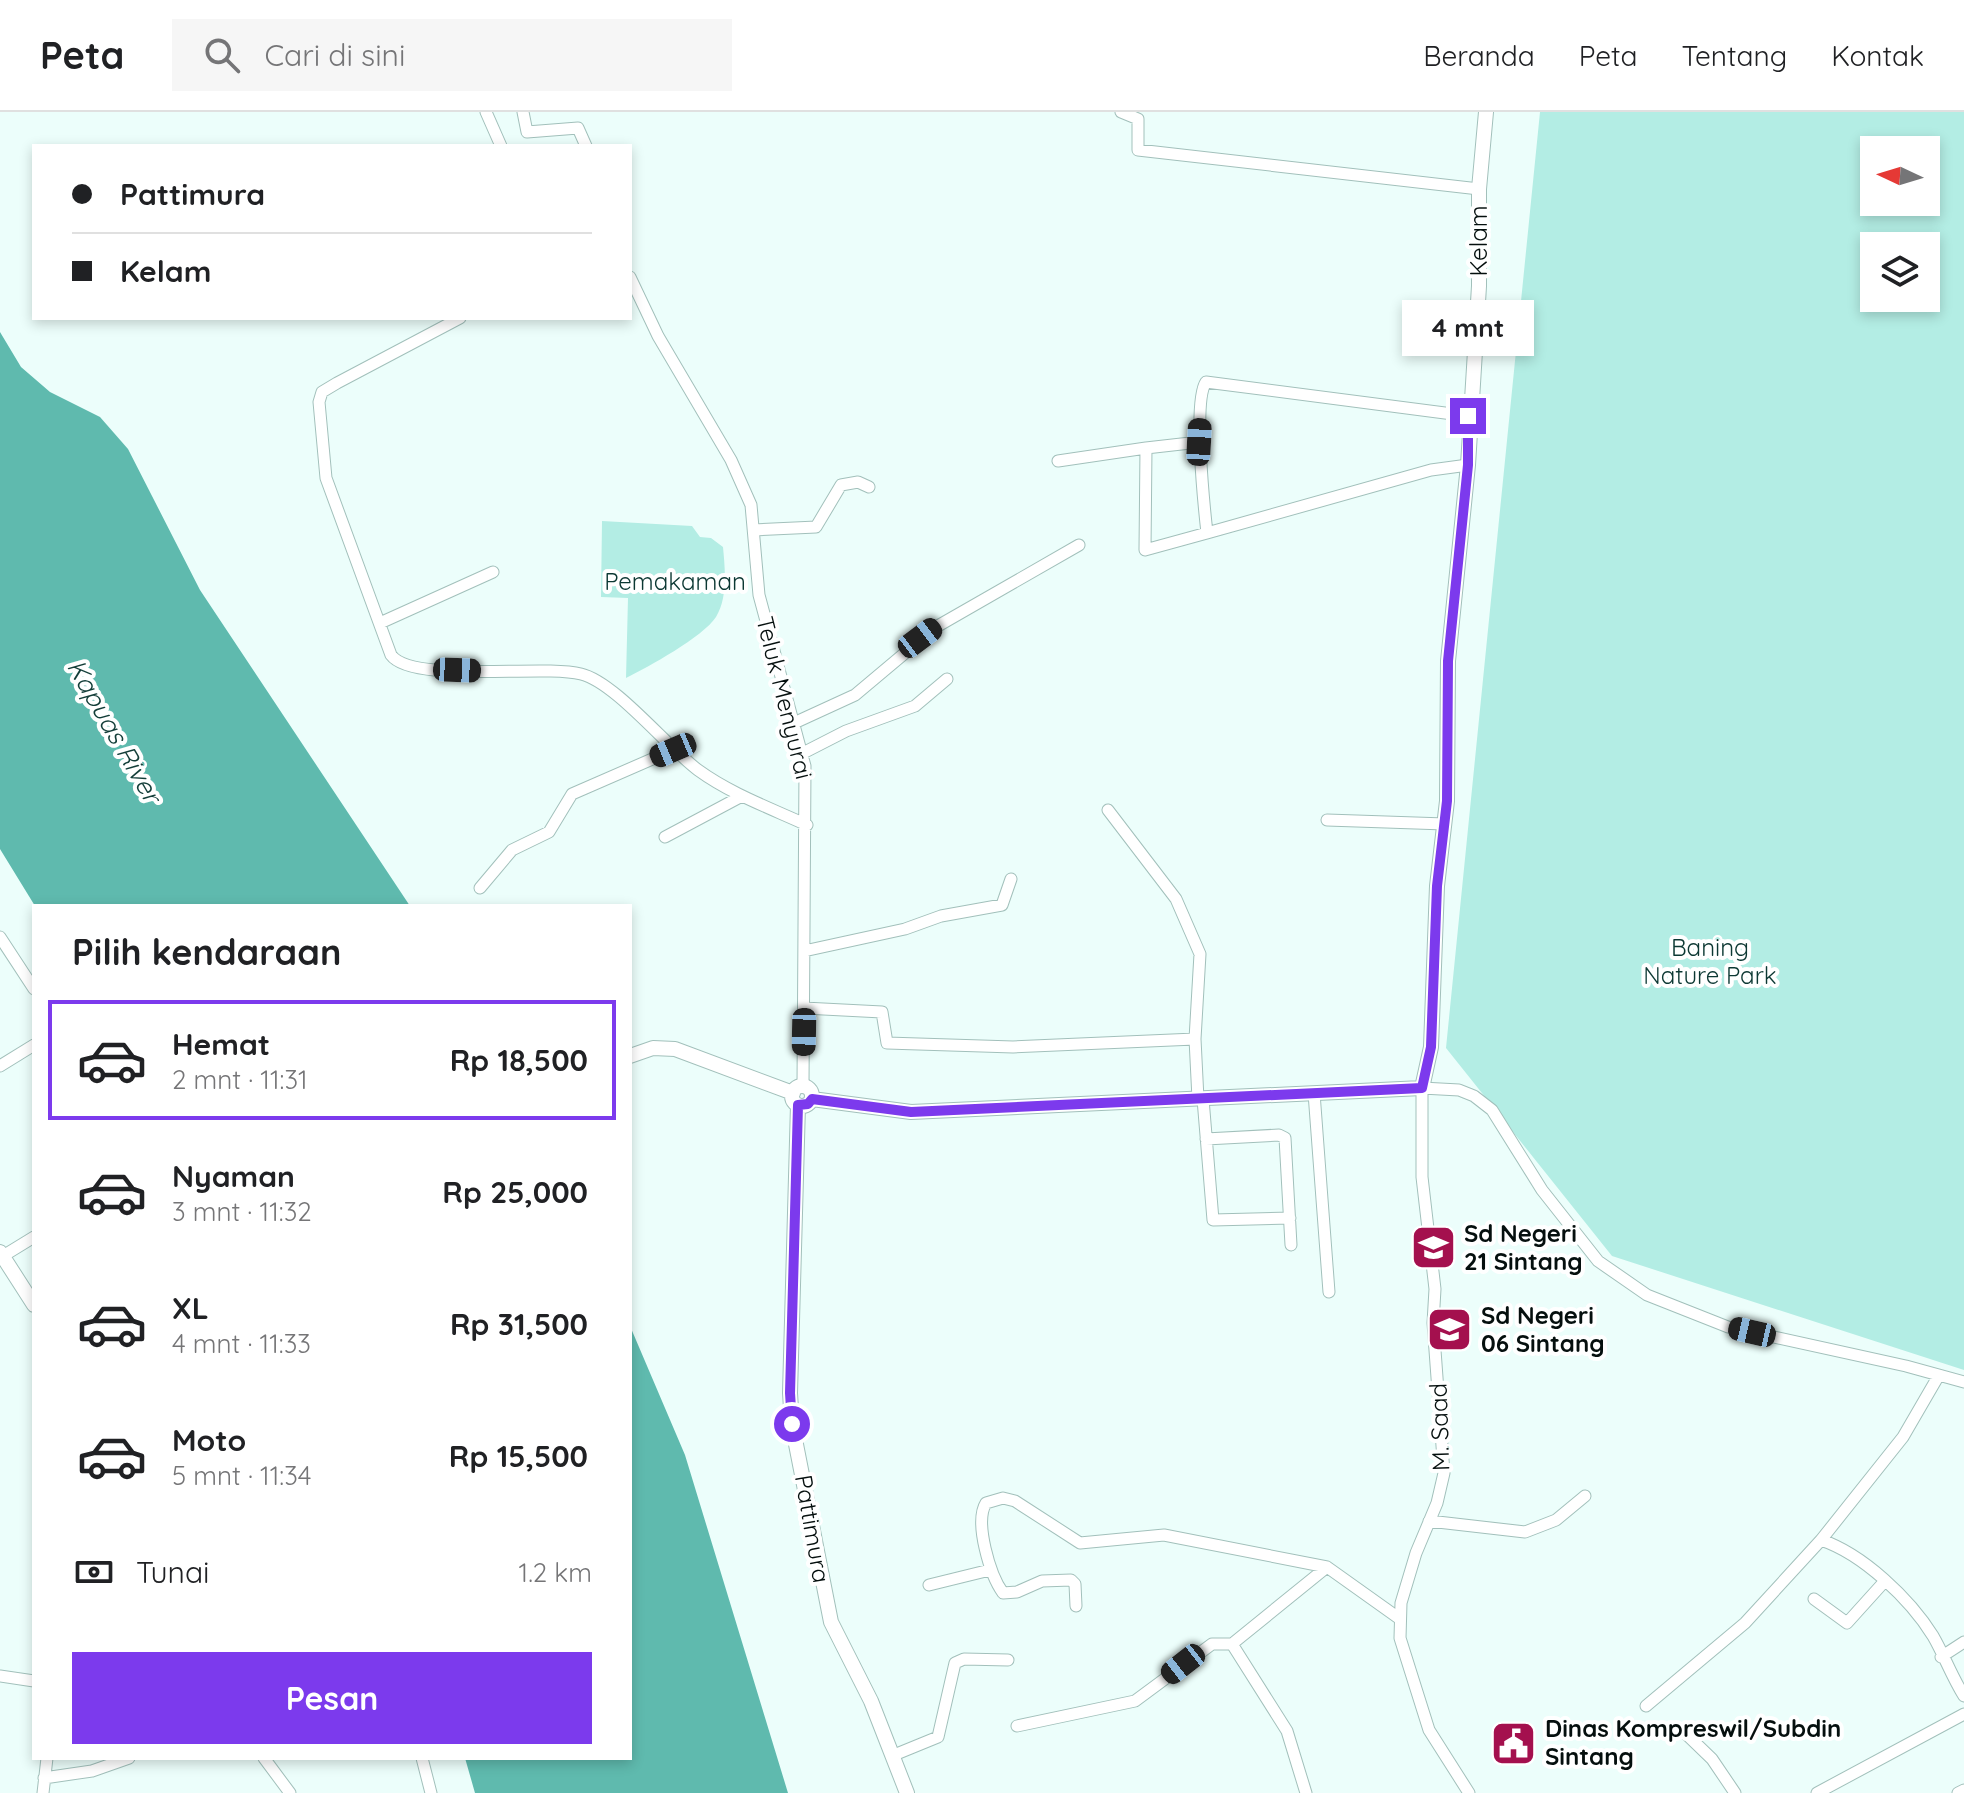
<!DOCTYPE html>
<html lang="id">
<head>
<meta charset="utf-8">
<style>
  body { margin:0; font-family:Quicksand,sans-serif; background:#f6f6f6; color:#202124; height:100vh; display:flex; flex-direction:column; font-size:30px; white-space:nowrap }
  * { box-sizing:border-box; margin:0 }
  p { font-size:26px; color:#757577 }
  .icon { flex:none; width:44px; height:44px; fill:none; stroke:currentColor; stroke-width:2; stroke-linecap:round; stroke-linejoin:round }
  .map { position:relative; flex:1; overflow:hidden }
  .sheet { position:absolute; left:32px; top:792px; width:600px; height:856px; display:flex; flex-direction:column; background:#fff; border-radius:0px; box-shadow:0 4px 12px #0003 }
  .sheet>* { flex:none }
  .guide { position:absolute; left:32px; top:32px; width:600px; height:176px; border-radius:0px; box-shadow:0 4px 12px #0003; display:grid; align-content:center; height:176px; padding:0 40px; background:#fff }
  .needle { width:52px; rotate:274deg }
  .controls { position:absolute; left:1860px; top:24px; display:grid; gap:16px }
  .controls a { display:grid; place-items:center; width:80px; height:80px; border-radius:0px; background:#fff; box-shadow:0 4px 12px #0003; font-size:40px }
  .end { position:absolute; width:36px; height:36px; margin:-18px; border:10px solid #7c3aed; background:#fff; box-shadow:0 0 0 4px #fff }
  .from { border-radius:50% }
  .bubble { position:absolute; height:56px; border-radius:0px; background:#fff; box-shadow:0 4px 12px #0003; font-size:26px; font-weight:700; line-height:56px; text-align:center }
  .car { position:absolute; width:24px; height:48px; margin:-24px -12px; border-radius:10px; box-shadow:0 0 6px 2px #0007; background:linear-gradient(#222 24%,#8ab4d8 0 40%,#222 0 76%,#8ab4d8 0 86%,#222 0) }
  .guide b { display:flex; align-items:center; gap:28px; height:76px; font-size:30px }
  .guide b+b { border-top:2px solid #e0e0e0 }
  .guide i { width:20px; height:20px; background:#202124 }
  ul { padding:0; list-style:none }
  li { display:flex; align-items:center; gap:24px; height:120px; margin:0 16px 12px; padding:0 24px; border:4px solid transparent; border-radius:0px }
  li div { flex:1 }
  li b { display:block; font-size:30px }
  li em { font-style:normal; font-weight:700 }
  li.active { border-color:#7c3aed }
  li>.icon { width:72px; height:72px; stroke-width:1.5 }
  h2 { padding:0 40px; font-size:36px; line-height:96px }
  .pay { display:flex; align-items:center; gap:20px; height:88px; padding:0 40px; font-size:30px }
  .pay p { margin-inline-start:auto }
  .button { display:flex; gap:16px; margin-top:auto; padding:16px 40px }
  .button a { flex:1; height:92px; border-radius:0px; background:#7c3aed; color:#fff; font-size:32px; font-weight:700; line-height:92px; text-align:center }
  header { display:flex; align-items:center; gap:48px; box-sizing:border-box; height:112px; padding:0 40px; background:#fff; border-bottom:2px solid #e0e0e0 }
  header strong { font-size:38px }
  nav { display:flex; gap:44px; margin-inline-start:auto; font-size:28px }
  .search { width:560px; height:72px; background:#f6f6f6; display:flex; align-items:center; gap:20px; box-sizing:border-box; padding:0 28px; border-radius:0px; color:#757577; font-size:30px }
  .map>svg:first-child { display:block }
  .green { fill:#b3ede4; fill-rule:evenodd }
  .water { fill:#5fbaae }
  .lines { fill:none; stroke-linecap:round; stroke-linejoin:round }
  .minor-casing { stroke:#a2c0bb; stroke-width:13 }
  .major-casing { stroke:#a2c0bb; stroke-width:16 }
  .minor { stroke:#fff; stroke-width:11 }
  .major { stroke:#fff; stroke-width:14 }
  .route { stroke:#7c3aed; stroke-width:10 }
  .labels { text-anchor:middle; stroke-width:8; stroke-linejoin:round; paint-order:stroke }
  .street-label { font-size:24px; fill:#050f0e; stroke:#fff }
  .park-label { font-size:24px; fill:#0c3833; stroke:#fff }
  .poi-label { font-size:24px; font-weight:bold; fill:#050f0e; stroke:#fff; text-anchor:start }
  .water-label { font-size:26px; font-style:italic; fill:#123d38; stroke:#fff }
</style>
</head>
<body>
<header>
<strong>Peta</strong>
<div class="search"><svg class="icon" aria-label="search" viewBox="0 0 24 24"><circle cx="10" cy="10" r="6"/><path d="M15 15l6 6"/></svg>Cari di sini</div>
<nav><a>Beranda</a><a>Peta</a><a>Tentang</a><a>Kontak</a></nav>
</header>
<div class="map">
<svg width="1964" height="1681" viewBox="0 0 1964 1681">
  <rect width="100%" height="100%" fill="#ecfefb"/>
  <path class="green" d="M1540,0h424v1258l-352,-114 -166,-208zM1874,38h52v52h-52zM1874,134h52v52h-52z
    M602,409l90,5 8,11 11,1 12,9c2,21 5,51 -7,70 -13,20 -68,50 -90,61l2,-80 -27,-1z"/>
  <path class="water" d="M0,220l21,35 29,25 50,25 28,32 72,141 210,316h-375l-35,-57z
    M630,1214l55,129 103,338h-313l-10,-35h165z"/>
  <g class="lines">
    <defs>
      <path id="minor" d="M486,0l15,34
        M523,0l4,20 51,-4 8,18
        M1121,0l17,7v31l341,39
        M630,165l28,59 73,124 20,45 8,90 46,171 -2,320
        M460,206l-123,65 -15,9 -3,10 7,76 65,177c21,29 151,9 190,19 34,8 86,73 117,96 33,24 72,38 109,55
        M1146,336l53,-6
        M1058,349l88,-13 -1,102 62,-17
        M1468,353l-37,5 -224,63c-3,-27 -14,-133 -1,-151l262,34
        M754,418l62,-3 25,-42 17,-3 11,5
        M380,511l113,-51
        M794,611l61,-28 81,-68 143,-82
        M803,641l43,-22 69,-25 32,-27
        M1108,698l68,89 24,55 -5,85 3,60
        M1327,708l118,4
        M665,725l77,-41
        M480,776l32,-38 37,-18 23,-38 101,-44
        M0,825l34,52
        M804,839l101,-22 36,-13 61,-11 9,-26
        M804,896l78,4 5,31 126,4 182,-8
        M0,954l34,-21
        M1314,981l15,199
        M1203,987l10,121 77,-2
        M1206,1027l73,-4 6,3 6,107
        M3,1144l31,-19
        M1429,1409l96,11 31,-12 29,-24
        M1821,1428c42,14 89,59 112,96 11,19 19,41 31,60
        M929,1473l61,-15
        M1814,1487l33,24 37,-41
        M1076,1494l-1,-22 -4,-4 -29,1 -25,11 -14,1c-13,-18 -29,-71 -17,-90l17,-5 12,3 65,42 84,-8 163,32 73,52
        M1232,1532l55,87 19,62
        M1941,1545l23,-15
        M0,1564l34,5
        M1646,1594l99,-83 76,-83 82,-103 36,-62
        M1017,1614l118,-25 77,-57h20l95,-77
        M1682,1618l30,29 23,34
        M894,1643l44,-18 17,-74 9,-4 44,1
        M264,1646l26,35
        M422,1646l9,35
        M44,1666l48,-7 37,-13
        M43,1681l4,-35
        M1469,1681l-40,-63 -29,-92 1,-35 15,-50 21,-50 7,-30 -11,-150 2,-34 -13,-112v-89l37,2 15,6 18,14 50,80 56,71 49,34 81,32 178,39 58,16
        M1817,1681l147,-79
        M1958,1681l6,-3"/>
      <path id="major" d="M630,944l23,-8 22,1 118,44
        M792 984a10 10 0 1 1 20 0a10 10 0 1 1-20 0Z
        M812,987l99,13 511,-24 9,-41 6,-161 10,-85 1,-140 20,-196 11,-179v-97l7,-77
        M798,993l-8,288 2,31 39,198 40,79 36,92
        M0,1140l34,53"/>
    </defs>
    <use href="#minor" class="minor-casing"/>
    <use href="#major" class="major-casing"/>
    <use href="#minor" class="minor"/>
    <use href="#major" class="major"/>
  </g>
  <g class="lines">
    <path class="route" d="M792,1312l-2,-31 8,-288 10,-1 4,-5 99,13 511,-24 9,-41 6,-161 10,-85 1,-140 20,-196v-49"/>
  </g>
  <defs>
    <symbol id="school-square" viewBox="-11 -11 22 22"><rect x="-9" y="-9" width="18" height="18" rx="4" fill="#a4104e" stroke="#fff"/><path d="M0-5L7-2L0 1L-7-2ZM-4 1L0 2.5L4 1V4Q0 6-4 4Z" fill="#fff"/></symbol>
    <symbol id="civic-square" viewBox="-11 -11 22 22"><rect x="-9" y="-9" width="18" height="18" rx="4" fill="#a4104e" stroke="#fff"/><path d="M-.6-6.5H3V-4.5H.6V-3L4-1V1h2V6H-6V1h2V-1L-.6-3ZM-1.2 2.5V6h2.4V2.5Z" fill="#fff"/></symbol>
  </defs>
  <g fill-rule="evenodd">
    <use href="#school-square" x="1408" y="1110" width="51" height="51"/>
    <use href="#school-square" x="1424" y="1192" width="51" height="51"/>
    <use href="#civic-square" x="1488" y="1606" width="51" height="51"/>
  </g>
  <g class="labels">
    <g class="street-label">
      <text transform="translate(1479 129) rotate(-90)" y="8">Kelam</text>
      <text transform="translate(784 586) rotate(76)" y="8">Teluk Menyurai</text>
      <text transform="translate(1440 1315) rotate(-92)" y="8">M. Saad</text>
      <text transform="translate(812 1417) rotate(80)" y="8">Pattimura</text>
    </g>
    <g class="park-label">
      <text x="675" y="478">Pemakaman</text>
      <text x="1710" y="844">Baning<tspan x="1710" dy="28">Nature Park</tspan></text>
    </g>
    <g class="poi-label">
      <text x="1464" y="1130">Sd Negeri<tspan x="1464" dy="28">21 Sintang</tspan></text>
      <text x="1481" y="1212">Sd Negeri<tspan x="1481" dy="28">06 Sintang</tspan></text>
      <text x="1545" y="1625">Dinas Kompreswil/Subdin<tspan x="1545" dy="28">Sintang</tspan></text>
    </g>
    <g class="water-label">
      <text transform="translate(114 619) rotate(60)" y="9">Kapuas River</text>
    </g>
  </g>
</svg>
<div class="controls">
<a><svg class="needle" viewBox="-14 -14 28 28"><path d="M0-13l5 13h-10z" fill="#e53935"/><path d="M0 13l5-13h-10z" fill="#757577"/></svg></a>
<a><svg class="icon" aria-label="layers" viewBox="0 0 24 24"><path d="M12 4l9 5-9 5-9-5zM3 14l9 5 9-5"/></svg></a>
</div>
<i class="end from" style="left:792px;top:1312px"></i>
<i class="end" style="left:1468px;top:304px"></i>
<div class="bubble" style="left:1402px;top:188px;width:132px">4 mnt</div>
<i class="car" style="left:1199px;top:330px;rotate:3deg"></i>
<i class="car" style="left:920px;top:526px;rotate:53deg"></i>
<i class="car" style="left:457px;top:558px;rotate:92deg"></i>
<i class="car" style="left:673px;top:638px;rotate:247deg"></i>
<i class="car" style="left:804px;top:920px;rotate:181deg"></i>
<i class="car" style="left:1752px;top:1220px;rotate:283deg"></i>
<i class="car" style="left:1183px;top:1552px;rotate:232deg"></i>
<div class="guide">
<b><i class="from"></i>Pattimura</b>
<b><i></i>Kelam</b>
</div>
<section class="sheet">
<h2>Pilih kendaraan</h2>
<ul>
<li class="active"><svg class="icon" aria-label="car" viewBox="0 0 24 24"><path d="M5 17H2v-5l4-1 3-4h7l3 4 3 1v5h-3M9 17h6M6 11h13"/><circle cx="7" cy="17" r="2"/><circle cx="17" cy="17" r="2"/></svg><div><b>Hemat</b><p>2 mnt · 11:31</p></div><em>Rp 18,500</em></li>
<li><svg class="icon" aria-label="car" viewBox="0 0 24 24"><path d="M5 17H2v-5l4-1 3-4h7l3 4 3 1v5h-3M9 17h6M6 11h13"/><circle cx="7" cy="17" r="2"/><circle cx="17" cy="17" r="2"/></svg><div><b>Nyaman</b><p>3 mnt · 11:32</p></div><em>Rp 25,000</em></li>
<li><svg class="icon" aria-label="car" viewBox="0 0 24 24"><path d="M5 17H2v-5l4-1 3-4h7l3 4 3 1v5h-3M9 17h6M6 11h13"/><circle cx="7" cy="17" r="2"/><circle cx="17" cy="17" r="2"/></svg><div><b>XL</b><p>4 mnt · 11:33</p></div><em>Rp 31,500</em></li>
<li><svg class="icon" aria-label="car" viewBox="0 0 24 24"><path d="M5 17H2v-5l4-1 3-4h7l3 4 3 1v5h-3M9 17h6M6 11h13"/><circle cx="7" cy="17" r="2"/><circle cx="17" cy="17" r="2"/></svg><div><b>Moto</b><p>5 mnt · 11:34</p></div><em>Rp 15,500</em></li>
</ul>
<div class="pay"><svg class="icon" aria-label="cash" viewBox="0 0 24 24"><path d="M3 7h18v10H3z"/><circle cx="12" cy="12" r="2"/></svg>Tunai<p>1.2 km</p></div>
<div class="button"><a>Pesan</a></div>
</section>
</div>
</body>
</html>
